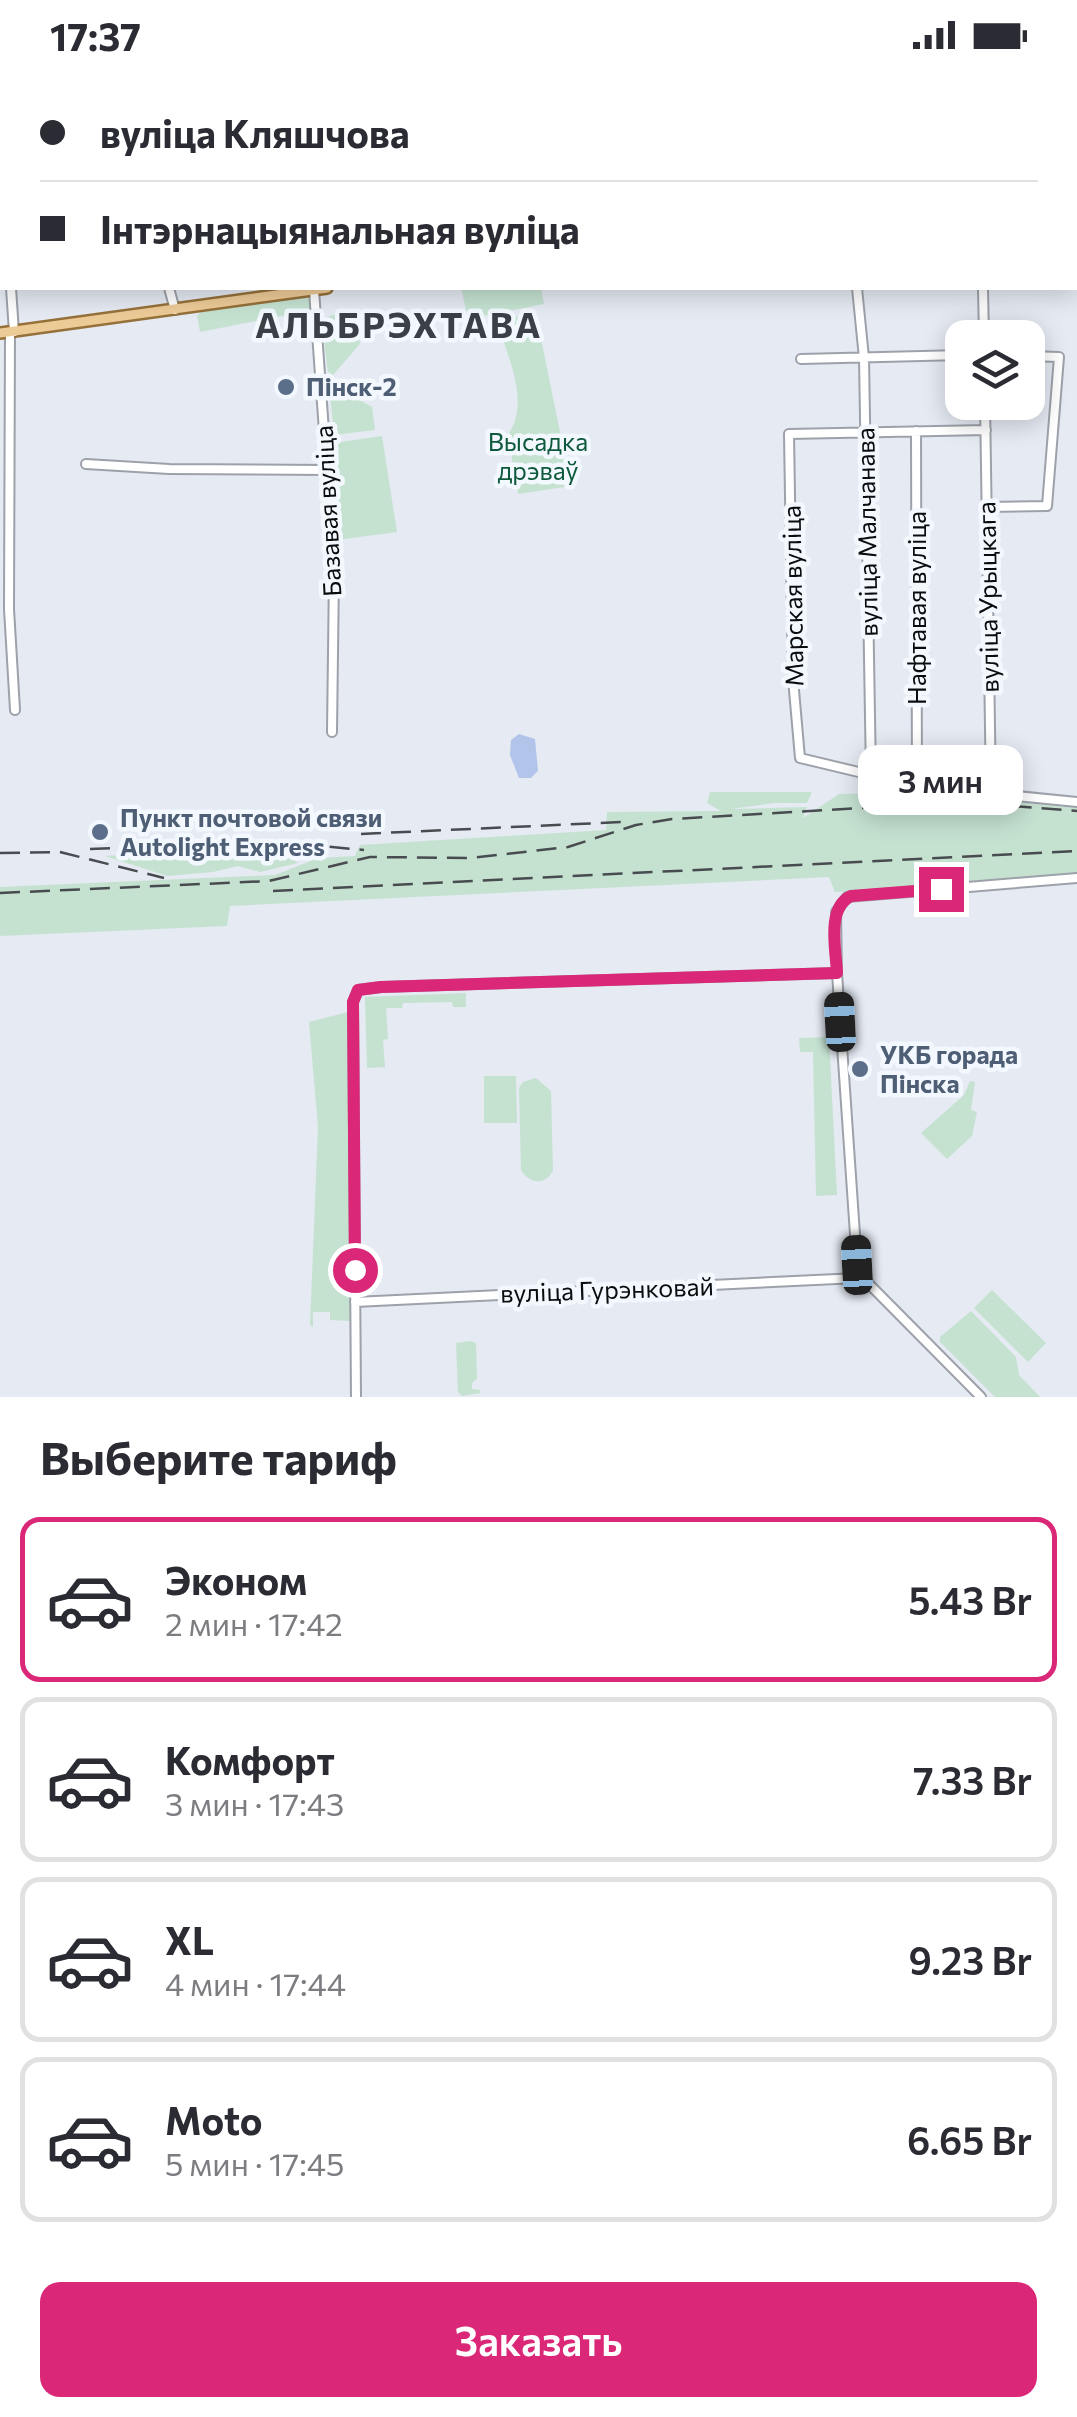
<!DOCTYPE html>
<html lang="ru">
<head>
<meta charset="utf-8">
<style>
  body { margin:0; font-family:Commissioner,sans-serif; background:#f2f2f3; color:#2b2b33; height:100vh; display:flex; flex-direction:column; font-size:38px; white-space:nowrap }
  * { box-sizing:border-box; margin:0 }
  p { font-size:32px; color:#7c7c81 }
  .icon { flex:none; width:55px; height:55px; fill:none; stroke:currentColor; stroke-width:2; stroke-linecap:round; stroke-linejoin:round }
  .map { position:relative; height:1327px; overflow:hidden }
  .details { display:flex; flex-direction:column; background:#fff; flex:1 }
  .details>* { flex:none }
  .top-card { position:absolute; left:0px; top:0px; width:1078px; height:220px; box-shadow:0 5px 25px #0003; display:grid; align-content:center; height:220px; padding:0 40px; background:#fff }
  .fabs { position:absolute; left:945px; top:250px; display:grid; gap:20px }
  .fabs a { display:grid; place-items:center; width:100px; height:100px; border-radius:20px; background:#fff; box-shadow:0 5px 25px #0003; font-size:50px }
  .end { position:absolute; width:45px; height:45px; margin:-22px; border:12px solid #db2777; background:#fff; box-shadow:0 0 0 5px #fff }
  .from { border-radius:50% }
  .bubble { position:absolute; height:70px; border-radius:20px; background:#fff; box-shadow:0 5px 25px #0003; font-size:32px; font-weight:600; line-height:70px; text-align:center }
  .car { position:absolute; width:30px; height:60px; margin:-30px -15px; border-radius:12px; box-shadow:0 0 8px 2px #0007; background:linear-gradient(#222 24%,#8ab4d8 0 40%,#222 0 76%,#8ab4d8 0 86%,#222 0) }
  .top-card b { display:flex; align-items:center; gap:35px; height:95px; font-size:38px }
  .top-card b+b { border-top:2px solid #e1e1e2 }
  .top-card i { width:25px; height:25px; background:#2b2b33 }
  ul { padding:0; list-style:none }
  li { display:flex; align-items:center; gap:30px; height:165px; margin:0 20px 15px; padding:0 20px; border:5px solid #e1e1e2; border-radius:20px }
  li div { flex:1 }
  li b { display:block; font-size:38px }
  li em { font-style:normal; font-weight:600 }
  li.selected { border-color:#db2777 }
  li>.icon { width:90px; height:90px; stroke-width:1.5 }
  h2 { padding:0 40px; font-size:45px; line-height:120px }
  .cta { display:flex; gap:20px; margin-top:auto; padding:20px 40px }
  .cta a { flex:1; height:115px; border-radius:20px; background:#db2777; color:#fff; font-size:40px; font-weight:600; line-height:115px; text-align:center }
  .status { display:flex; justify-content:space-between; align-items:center; height:70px; padding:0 50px; background:#fff; direction:ltr }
  .status svg { height:28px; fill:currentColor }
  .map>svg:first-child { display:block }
  .green { fill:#c5e2d1 }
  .water { fill:#b2c4ea }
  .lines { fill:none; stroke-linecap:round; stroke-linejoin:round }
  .minor-casing { stroke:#9da1a9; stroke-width:12 }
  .major-casing { stroke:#96713a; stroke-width:14 }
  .minor { stroke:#fff; stroke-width:8 }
  .major { stroke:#edcb97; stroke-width:9 }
  .rail { stroke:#484b4f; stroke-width:2.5; stroke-dasharray:20 10; stroke-linecap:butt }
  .route { stroke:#db2777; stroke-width:12 }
  .service-dot { fill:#5c6f8a; stroke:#f3f8fe; stroke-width:4 }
  .labels { text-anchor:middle; stroke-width:9; stroke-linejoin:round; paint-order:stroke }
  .service-label { font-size:25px; font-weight:bold; fill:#4e5e75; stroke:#f3f8fe; text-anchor:start }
  .park-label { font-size:25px; fill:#0f5a3c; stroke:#f3f8fe }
  .street-label { font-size:25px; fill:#0a0c0e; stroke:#f3f8fe }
  .district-label { font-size:35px; font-weight:bold; letter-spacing:2.5px; fill:#3b3f46; stroke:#f3f8fe }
</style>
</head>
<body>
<div class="status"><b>17:37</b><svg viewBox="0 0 49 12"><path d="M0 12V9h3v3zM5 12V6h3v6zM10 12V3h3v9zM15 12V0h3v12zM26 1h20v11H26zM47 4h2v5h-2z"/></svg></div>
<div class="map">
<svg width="1077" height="1327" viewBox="0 0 1077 1327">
  <rect width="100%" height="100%" fill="#e5eaf3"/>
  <path class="green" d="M461,218h80l3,16 -76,15z
    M303,227l8,2 1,11 -112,22 -3,-16 4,-4z
    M355,240l5,34 -27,31 -5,-3 -7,-54z
    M536,244l35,172 -53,8 -10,-59c23,-34 -1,-78 -11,-115z
    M329,313l43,24 3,23 -41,5z
    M382,366l15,96 -60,8 -3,-97z
    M710,722h102l-5,11h-33l-43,6 76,-2 -4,11 36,-24 82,-2 156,16v67l-242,17 -6,-15 -599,29 -3,20 -227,10v-49l275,-12 43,-17 37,-2 5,-11 246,-15 1,-18 114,-1 -14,-8z
    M281,777l17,16 -38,9 -22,-6 -25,6 -46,4 -62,-20z
    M466,923v14h-13l-1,-5 -49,1 -1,5h-16l2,31 -5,1 2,27 -18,1 -2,-71z
    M348,942l3,309 -21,-1v-8h-17v15l-3,-2 8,-198 -9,-105z
    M829,967l8,158 -21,1 -3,-144h-13l-1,-14z
    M484,1006h32l1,47h-33z
    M536,1008l15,13 2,79c-7,16 -24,14 -32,0l-2,-82 4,-6z
    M970,1011l5,1 -4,28 6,2 -5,24 -25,23 -26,-26 43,-38z
    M992,1220l54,53 -18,19 -54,-54z
    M971,1241l45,46 3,18 21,22h-45l-55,-55v-5z
    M470,1271l6,2 1,36 -5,4v6l8,1v3l-18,3 -4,-4 -2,-49z"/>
  <path class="water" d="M519,664l16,5 3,32 -7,7h-12l-9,-23 1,-15z"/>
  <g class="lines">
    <defs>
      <path id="minor" d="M297,0l1,2
        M940,0l1,2
        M11,218l3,44
        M169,218l6,22
        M857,218l7,70 7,418
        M983,218l1,50
        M314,220l20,283 -2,159
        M10,263l-1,276 6,101
        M801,289l161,-4
        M985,332l6,390
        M986,360l-197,4 4,245 7,79 117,28 160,16
        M916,361l1,355
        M86,394l83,5 158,1
        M986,437l61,-1 12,-149 -31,-1
        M837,903l21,305
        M858,1208l8,3 115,116
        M355,1232l503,-24
        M356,1327l-3,-395 5,-12 23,-3 456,-14 -1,-61 11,-15 230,-19"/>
      <path id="major" d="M1075,59l2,-1
        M0,263l327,-45"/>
    </defs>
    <use href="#minor" class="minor-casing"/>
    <use href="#major" class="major-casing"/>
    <use href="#minor" class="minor"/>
    <use href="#major" class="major"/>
    <path class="rail" d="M361,764l261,-12
      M90,779l188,-7 86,8
      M0,783l60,-1 104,26
      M273,821l804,-40
      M0,823l269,-12 101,-24 101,1 97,-11 68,-22 36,-6 292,-17 113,9"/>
  </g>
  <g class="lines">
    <path class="route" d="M355,1200l-2,-268 5,-12 23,-3 456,-14c-1,-23 -11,-65 14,-77l90,-7"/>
  </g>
  <g class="service-dot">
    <circle cx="286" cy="317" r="10"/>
    <circle cx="100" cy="762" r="10"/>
    <circle cx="860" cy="999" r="10"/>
  </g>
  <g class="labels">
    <g class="service-label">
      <text x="306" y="326">Пінск-2</text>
      <text x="120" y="757">Пункт почтовой связи<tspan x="120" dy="29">Autolight Express</tspan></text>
      <text x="880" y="994">УКБ горада<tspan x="880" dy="29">Пінска</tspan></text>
    </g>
    <g class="park-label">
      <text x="538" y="381">Высадка<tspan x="538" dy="29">дрэваў</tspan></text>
    </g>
    <g class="street-label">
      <text transform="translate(328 441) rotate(-93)" y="9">Базавая вуліца</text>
      <text transform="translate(867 462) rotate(-91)" y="9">вуліца Малчанава</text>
      <text transform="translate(793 526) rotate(-91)" y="9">Марская вуліца</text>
      <text transform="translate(988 527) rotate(-91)" y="9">вуліца Урыцкага</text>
      <text transform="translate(917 538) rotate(-90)" y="9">Нафтавая вуліца</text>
      <text transform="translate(607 1220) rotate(-2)" y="9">вуліца Гурэнковай</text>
    </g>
    <g class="district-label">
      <text x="399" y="268">АЛЬБРЭХТАВА</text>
    </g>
  </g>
</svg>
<div class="fabs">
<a><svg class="icon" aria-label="layers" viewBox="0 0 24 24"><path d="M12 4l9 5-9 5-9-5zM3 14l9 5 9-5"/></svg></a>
</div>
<i class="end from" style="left:355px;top:1200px"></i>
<i class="end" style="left:941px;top:819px"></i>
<div class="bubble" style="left:858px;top:675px;width:165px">3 мин</div>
<i class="car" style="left:840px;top:952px;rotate:357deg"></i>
<i class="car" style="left:857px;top:1195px;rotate:357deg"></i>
<div class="top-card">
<b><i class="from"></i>вуліца Кляшчова</b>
<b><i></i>Інтэрнацыянальная вуліца</b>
</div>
</div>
<section class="details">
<h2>Выберите тариф</h2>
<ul>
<li class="selected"><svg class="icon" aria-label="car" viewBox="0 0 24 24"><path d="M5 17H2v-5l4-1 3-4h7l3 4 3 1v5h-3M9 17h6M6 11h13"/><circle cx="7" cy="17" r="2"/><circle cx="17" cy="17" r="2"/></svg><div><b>Эконом</b><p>2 мин · 17:42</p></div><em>5.43 Br</em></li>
<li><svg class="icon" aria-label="car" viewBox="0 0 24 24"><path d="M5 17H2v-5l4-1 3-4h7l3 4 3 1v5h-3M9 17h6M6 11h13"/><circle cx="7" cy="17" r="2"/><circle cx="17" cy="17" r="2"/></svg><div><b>Комфорт</b><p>3 мин · 17:43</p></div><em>7.33 Br</em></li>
<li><svg class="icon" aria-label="car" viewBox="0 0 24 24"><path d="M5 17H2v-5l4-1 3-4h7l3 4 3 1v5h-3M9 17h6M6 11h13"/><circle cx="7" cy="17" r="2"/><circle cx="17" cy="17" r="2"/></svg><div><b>XL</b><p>4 мин · 17:44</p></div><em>9.23 Br</em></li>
<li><svg class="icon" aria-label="car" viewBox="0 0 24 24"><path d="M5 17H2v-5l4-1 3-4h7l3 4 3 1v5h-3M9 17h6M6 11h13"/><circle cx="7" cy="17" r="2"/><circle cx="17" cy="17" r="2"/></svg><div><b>Moto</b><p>5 мин · 17:45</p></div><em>6.65 Br</em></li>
</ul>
<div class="cta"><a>Заказать</a></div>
</section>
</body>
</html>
